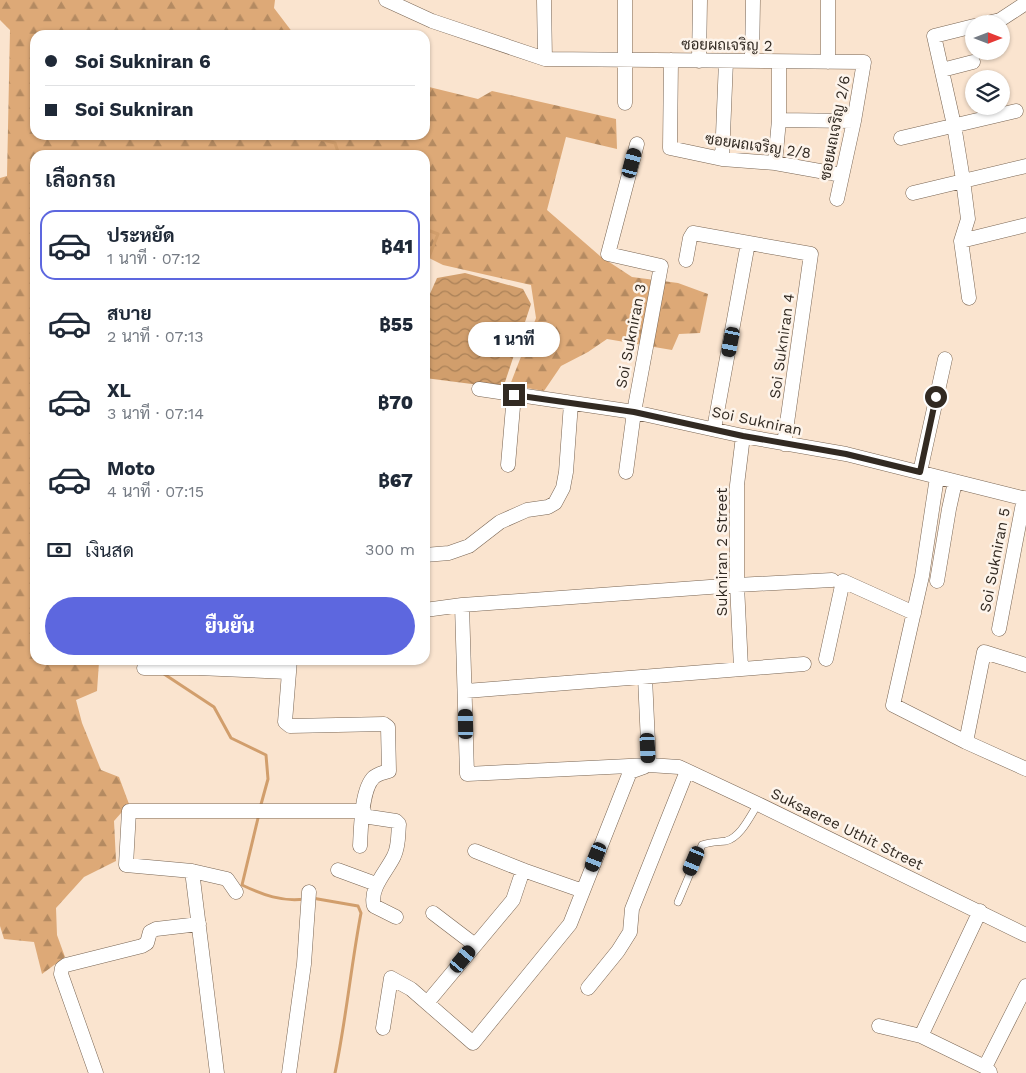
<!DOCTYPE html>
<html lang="th">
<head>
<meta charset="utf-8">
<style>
  body { margin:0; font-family:"Work Sans",Sarabun,sans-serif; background:#f6f6f7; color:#1f2937; height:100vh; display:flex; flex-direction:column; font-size:19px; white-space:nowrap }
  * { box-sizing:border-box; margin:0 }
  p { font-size:16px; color:#747a83 }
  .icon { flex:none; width:28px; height:28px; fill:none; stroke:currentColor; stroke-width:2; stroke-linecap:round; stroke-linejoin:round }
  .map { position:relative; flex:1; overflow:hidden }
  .drawer { position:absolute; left:30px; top:150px; width:400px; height:515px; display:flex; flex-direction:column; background:#fff; border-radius:15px; box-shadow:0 1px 4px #0004 }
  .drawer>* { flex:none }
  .banner { position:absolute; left:30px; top:30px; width:400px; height:110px; border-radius:15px; box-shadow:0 1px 4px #0004; display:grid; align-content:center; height:110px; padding:0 15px; background:#fff }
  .needle { width:32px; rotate:90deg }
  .tools { position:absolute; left:965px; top:15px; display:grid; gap:10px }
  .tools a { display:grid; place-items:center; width:45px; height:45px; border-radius:50%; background:#fff; box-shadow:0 1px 4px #0004; font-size:25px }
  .end { position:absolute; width:22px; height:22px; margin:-11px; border:6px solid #322a22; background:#fff; box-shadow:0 0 0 2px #fff }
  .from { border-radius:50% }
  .bubble { position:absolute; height:35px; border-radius:18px; background:#fff; box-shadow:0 1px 4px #0004; font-size:16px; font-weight:800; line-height:35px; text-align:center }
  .car { position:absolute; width:15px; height:30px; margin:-15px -8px; border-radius:6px; box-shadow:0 0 4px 1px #0007; background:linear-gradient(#222 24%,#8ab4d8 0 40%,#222 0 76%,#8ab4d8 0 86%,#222 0) }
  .banner b { display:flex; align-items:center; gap:18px; height:48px; font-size:19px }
  .banner b+b { border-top:1px solid #e0e1e3 }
  .banner i { width:12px; height:12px; background:#1f2937 }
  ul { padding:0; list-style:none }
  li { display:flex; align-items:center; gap:15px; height:70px; margin:0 10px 8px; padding:0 5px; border:2px solid transparent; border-radius:15px }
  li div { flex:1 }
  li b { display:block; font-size:19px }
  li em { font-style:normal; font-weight:800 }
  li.active { border-color:#5d67df }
  li>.icon { width:45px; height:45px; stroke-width:1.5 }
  h2 { padding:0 15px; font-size:22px; line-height:60px }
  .pay { display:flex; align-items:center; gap:12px; height:55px; padding:0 15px; font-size:19px }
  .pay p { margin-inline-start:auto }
  .action { display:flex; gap:10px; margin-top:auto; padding:10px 15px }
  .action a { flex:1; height:58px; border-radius:30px; background:#5d67df; color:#fff; font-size:20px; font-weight:800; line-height:58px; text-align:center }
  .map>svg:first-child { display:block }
  .forest { fill:url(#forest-firs) }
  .water { fill:url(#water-waves) }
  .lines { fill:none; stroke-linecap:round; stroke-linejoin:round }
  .stream { stroke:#d19e6c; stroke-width:3 }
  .lane-casing { stroke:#796553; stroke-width:8 }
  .street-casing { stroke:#796553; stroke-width:15 }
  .lane { stroke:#fff; stroke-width:7 }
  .street { stroke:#fff; stroke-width:14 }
  .route { stroke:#322a22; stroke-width:6 }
  .labels { text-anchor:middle; stroke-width:5; stroke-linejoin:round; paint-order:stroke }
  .street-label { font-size:15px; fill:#322a22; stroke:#fdf4eb }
</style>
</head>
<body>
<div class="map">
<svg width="1026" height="1073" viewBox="0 0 1026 1073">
  <defs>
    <pattern id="forest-firs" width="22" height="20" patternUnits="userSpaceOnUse" patternTransform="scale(1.25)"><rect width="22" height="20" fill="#dda977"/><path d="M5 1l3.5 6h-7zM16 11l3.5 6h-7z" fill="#b48a61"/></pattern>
    <pattern id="water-waves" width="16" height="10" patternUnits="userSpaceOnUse" patternTransform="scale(1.25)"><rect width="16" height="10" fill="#d19e6c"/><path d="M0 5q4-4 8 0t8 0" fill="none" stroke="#aa8158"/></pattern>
  </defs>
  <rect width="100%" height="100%" fill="#fae4cf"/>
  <path class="forest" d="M0,0h275l-1,8 19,25 4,2h-262v100h390v-49l53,13 14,-8 124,28 1,30 -51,-12 -19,73 53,46 32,21 46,6 30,11 -8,39 -21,1 -7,16 -65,-11 -19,13 -27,14 -17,25 -34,-6 26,-67 -5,-33 -88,-20 -18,-9v-101h-390v505h80l-16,2 -2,29 -21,9 6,23 19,47 18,7 10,27 -15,17 2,40 -32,16 -28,31 1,27 8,22 -23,17 -8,-32 -30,-3 -4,-13v-748l7,-2 3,-146 -10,-10z"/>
  <path class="water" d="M465,273l58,16 8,15 -28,84 -78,-10v-73l12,-27z"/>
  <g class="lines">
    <path class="stream" d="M304,135l31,8 4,12
      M425,229l13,5 -13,33
      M164,674l50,33 17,31 35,17 2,24 -8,29
      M259,814l-17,71c21,10 40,17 63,14
      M312,898l46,8 3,7c-10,53 -15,107 -26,160"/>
    <defs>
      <path id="lane" d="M678,902l24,-57c7,-3 16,-3 24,-4 15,-4 24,-25 32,-37"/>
      <path id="street" d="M386,0l46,21 113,38 319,3 -10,59 -17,78
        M544,0l1,59
        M625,0v103
        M828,0v62
        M983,24l17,-4 26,-17
        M671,60l-1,88 52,11 53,4 67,12
        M699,61l1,-61
        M752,61l1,-61
        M942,70l31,-8
        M779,120l75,1
        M901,138l115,-27
        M722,159l4,-98
        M775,163l4,-43v-58
        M913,193l113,-27
        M961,241l65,-16
        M686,260l4,-22 3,-5 118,21 -27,190
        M969,298l-8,-57 7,-22 -5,-39 -9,-55 -20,-89 40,-10
        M479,389l155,23 109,24 103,18 180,45
        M714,429l34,-186
        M508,465l6,-70
        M626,472l8,-60 27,-146 -53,-12 29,-110
        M920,472l25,-113
        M937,477l-15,99 -29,129 73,37 60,27
        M425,555l24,-2 20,-7 31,-24 27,-12 21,-3 7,-4 8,-15 3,-16 5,-69
        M937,581l12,-72 6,-27
        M462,605l5,169 182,-9 30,2 79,37 268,131
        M425,610l37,-5 275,-20 95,-5
        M999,629l25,-131
        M826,659l17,-78 71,32
        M290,660l-5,62 5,4 94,-2 4,3 1,44c-4,1 -11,3 -15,6 -13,12 -13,52 -14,69
        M144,668h54l90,4
        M741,668l-4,-83v-100l6,-49
        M645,677l4,88
        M466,691l338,-27
        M966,742l18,-90 42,13
        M363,816l33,5 3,3c-1,10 0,22 -5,32 -7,15 -25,32 -20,50l22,11
        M475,851l48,19 60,21
        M338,870l38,14
        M192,871l25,202
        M236,892l-9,-13 -35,-8 -66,-6 3,-54h235
        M980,911l-59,125 64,31
        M433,913l42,32
        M588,988l30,-37 12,-19 2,-23 55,-138
        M427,1003l86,-103 10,-30
        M879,1026l42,10
        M383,1028l8,-50 20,11 62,54 97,-119 60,-152 14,-5
        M990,1072l-5,-5 41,-81
        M96,1073l-35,-99 1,-6 4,-3 76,-19 5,-3 3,-11 6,-3 43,-5
        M289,1073l15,-109 5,-72"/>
    </defs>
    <use href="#lane" class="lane-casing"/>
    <use href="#street" class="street-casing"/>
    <use href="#lane" class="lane"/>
    <use href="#street" class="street"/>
  </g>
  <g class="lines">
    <path class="route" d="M514,395l120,17 109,24 103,18 74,18 16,-75"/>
  </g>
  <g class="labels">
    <g class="street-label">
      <text transform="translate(727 45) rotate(1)" y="5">ซอยผถเจริญ 2</text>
      <text transform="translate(835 128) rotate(-79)" y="5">ซอยผถเจริญ 2/6</text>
      <text transform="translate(758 146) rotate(8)" y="5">ซอยผถเจริญ 2/8</text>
      <text transform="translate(631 336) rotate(-79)" y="5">Soi Sukniran 3</text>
      <text transform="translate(782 346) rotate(-82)" y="5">Soi Sukniran 4</text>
      <text transform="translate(757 421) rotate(12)" y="5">Soi Sukniran</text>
      <text transform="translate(722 552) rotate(-90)" y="5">Sukniran 2 Street</text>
      <text transform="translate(995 560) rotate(-79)" y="5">Soi Sukniran 5</text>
      <text transform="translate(847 829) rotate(26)" y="5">Suksaeree Uthit Street</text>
    </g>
  </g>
</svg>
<div class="tools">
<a><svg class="needle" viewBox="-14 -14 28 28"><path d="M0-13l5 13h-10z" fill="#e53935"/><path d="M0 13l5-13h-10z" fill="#747a83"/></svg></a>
<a><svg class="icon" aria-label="layers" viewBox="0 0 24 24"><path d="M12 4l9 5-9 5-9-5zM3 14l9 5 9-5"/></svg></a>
</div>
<i class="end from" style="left:936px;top:397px"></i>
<i class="end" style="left:514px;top:395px"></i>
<div class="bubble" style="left:468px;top:322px;width:92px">1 นาที</div>
<i class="car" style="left:632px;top:163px;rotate:15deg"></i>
<i class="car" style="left:731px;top:342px;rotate:191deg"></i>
<i class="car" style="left:466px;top:724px;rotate:359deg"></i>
<i class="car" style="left:648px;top:748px;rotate:177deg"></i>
<i class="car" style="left:596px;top:857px;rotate:202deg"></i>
<i class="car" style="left:694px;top:861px;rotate:203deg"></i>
<i class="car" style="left:463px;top:959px;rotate:40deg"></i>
<div class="banner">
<b><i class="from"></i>Soi Sukniran 6</b>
<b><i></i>Soi Sukniran</b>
</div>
<section class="drawer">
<h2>เลือกรถ</h2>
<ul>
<li class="active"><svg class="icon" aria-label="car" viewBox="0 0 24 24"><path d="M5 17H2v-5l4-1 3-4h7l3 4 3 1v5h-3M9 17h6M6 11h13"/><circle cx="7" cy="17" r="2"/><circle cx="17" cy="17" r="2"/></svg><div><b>ประหยัด</b><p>1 นาที · 07:12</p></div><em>฿41</em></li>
<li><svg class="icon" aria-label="car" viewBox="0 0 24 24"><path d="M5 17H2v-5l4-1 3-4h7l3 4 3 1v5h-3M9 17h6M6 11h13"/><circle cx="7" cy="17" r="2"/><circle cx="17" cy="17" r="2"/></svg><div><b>สบาย</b><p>2 นาที · 07:13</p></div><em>฿55</em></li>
<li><svg class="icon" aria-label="car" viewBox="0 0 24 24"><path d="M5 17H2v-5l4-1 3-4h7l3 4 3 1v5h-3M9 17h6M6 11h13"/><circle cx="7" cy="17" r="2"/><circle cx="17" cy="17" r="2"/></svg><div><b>XL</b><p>3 นาที · 07:14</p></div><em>฿70</em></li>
<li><svg class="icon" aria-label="car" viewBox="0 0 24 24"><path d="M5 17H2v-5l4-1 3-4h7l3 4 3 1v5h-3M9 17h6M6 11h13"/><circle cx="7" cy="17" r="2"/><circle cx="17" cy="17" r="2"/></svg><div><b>Moto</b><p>4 นาที · 07:15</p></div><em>฿67</em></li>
</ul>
<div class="pay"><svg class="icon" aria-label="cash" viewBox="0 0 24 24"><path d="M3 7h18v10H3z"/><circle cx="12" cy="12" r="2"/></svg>เงินสด<p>300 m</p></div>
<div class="action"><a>ยืนยัน</a></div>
</section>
</div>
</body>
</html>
